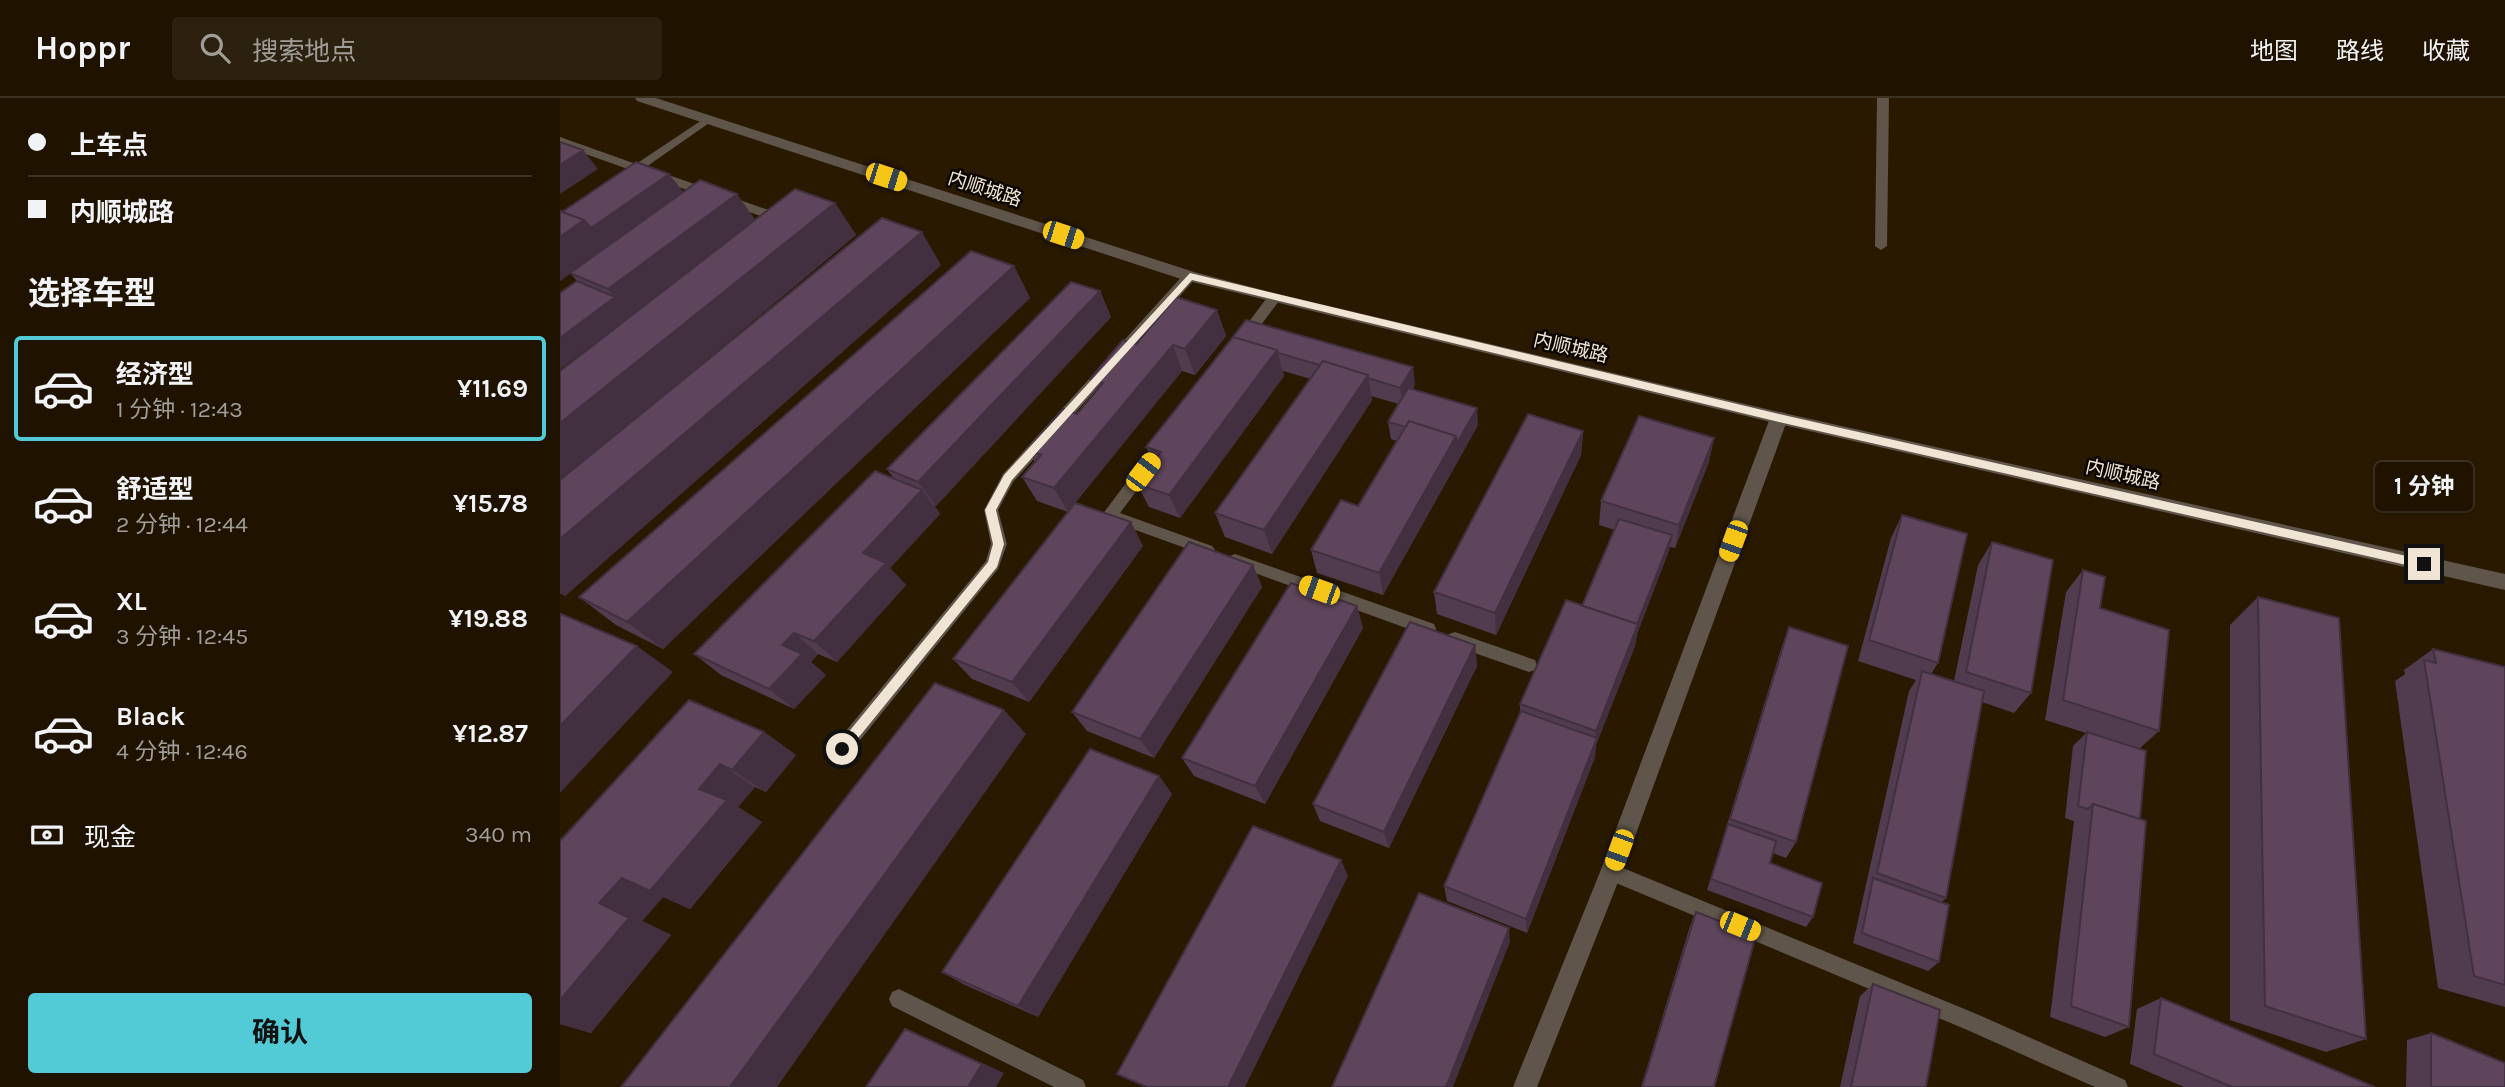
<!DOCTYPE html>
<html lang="zh">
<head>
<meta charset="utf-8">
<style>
  body { margin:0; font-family:Karla,"Noto Sans SC",sans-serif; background:#2c200f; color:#f1f3f6; height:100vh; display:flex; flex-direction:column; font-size:26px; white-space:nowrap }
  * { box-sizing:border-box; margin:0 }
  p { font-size:23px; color:#a19e99 }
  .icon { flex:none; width:38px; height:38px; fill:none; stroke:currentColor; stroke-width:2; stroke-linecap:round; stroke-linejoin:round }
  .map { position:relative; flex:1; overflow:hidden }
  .panel { display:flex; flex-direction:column; background:#1f1300; width:560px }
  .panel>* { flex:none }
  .top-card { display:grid; align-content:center; height:154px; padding:0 28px; background:#1f1300 }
  .end { position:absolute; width:32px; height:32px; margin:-16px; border:9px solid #f0e5d5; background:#111; box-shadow:0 0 0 4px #111 }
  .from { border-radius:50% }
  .bubble { position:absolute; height:49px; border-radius:7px; background:#1f1300; box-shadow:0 2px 5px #0004,0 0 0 2px #3c3222; font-size:23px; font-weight:700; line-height:49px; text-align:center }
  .car { position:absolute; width:21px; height:42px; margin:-21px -10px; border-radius:9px; box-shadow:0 0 5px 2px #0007; background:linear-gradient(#f5c518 24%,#345 0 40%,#f5c518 0 76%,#345 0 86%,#f5c518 0) }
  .top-card b { display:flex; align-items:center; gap:24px; height:66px; font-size:26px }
  .top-card b+b { border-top:2px solid #3c3222 }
  .top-card i { width:18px; height:18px; background:#f1f3f6 }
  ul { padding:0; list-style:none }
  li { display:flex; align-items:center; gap:21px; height:105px; margin:0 14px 10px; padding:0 14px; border:4px solid transparent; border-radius:7px }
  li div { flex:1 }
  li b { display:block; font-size:26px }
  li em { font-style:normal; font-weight:700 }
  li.selected { border-color:#52cbd7 }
  li>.icon { width:63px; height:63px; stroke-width:1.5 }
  h2 { padding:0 28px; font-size:32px; line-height:84px }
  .pay { display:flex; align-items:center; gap:18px; height:77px; padding:0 28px; font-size:26px }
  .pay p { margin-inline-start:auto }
  .cta { display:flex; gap:14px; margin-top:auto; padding:14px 28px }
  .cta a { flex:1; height:80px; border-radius:7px; background:#52cbd7; color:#111; font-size:28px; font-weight:700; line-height:80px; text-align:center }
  header { display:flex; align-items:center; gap:42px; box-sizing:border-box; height:98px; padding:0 35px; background:#1f1300; border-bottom:2px solid #3c3222 }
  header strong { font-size:33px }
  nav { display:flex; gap:38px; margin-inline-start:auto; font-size:24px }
  .search { width:490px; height:63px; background:#2c200f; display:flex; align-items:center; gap:18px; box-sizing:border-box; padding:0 24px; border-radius:7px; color:#a19e99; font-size:26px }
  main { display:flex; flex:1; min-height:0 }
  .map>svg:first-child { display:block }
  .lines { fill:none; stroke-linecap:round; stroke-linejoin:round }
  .service { fill:#5f554a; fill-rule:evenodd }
  .minor { fill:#5f554a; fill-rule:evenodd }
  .tertiary { fill:#5f554a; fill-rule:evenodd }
  .wall { fill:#513b4e }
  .shaded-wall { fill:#423040 }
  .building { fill:#5e455b; stroke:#423040; stroke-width:2 }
  .route { fill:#f0e5d5 }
  .labels { text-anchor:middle; stroke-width:5; stroke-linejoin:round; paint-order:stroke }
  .street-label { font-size:19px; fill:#f0e5d5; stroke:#0c0600 }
</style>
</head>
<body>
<header>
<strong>Hoppr</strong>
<div class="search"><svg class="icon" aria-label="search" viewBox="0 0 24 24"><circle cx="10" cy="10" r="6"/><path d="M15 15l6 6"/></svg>搜索地点</div>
<nav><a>地图</a><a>路线</a><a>收藏</a></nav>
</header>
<main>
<section class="panel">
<div class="top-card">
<b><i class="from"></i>上车点</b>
<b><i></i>内顺城路</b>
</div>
<h2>选择车型</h2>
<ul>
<li class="selected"><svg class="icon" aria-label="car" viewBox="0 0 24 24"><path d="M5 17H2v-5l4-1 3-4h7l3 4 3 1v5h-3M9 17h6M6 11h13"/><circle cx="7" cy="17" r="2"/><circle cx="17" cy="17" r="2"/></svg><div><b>经济型</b><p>1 分钟 · 12:43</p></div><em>¥11.69</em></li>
<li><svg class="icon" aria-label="car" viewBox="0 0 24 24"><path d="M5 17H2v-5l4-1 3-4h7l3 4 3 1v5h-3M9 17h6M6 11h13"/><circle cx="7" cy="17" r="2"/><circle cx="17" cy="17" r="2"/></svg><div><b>舒适型</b><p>2 分钟 · 12:44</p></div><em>¥15.78</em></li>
<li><svg class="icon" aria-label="car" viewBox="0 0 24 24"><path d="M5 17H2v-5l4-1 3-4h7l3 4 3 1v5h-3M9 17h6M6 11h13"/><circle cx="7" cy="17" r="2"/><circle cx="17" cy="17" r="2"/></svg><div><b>XL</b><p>3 分钟 · 12:45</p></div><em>¥19.88</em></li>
<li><svg class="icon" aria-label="car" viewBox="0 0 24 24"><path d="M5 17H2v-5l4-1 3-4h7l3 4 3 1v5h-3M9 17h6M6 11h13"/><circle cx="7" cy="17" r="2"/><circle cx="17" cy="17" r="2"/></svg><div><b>Black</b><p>4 分钟 · 12:46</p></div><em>¥12.87</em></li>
</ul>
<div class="pay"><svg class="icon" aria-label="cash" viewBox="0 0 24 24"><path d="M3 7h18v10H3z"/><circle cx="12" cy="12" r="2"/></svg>现金<p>340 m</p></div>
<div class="cta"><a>确认</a></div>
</section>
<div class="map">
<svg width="1945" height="989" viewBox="0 0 1945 989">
  <rect width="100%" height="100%" fill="#291900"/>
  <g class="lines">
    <path class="service" d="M1317,0h12l-2,148 -6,4 -6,-4z
      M148,18l6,3 -2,2 -66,46 128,45v6h-8l-206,-73v-8l76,27z
      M630,174l6,4 -1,3 -182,203 -15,28 9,34 -9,25 -150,186 -6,2 -6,-2 -3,-6 3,-6 150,-182 5,-17 -7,-34 19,-36 182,-201z
      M714,196l6,4 -1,3 -30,40h-10v-6l30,-40z
      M605,339l7,5 -2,4 -50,67 92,33 3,4 -3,4h-10l-97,-35 -3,-4 58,-77z
      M675,456l199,70 2,5 -2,5 -6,2 -198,-72 -3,-4 3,-4z
      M895,534l80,28 2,5 -2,5 -6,2 -80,-28 -2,-5 2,-5z
      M1051,765l368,152 146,65 3,7h-33l-130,-58 -361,-151 -2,-6 2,-6z
      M339,891l184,91 3,7h-32l-162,-81 -3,-7 3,-7z"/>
    <path class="minor" d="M1219,314l6,1 3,5 -166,454 -85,215h-24l87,-215 170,-454 3,-5z"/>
    <path class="tertiary" d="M75,0h21l538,174 80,21 505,119 726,162v16l-726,-166 -595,-144 -547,-179z"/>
  </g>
  <path class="wall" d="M109,76l14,18 72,28 80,-17 21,32 -174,145 259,-115 -376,331 -5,-3v-222l124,-96 -124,94 17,-88 -7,-8 -10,8v-70l2,1z
    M454,168l16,32 -367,351 -47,-24 -37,-28z
    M540,193l11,26 -175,189 -2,-1 6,9 -50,54 16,17 -69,77 -19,-8 -7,8 15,13 -32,34 -73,-34 -27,-21 200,-175 -7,-10z
    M657,212l9,26 -31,39 -13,-4 -107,132 68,43 -114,156 -57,-23 -19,-20 115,-147 -31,-11 -15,-24 13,-15 -7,-12 49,-36 19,-23 -6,-12 46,-35z
    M673,239l182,47 -2,5 65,36 -95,170 -66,-22 -6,-23 47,-44 39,-65 -6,-2 -3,-17 11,-18 -28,-8 1,4 -100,154 -47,-17 -10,-24 96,-134 -28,-8 1,5 -104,142 -31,-11 -12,-23 16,-21 -7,-16z
    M1023,333l-2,24 -85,180 -59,-21 -3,-22z
    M1149,364l-34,86 -5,-1 -33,87 -2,12 -39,99 -1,12 -68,176 -80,-32 -3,-15 76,-174v-8l62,-98 33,-76 -16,-5 2,-24z
    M1342,417l36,148 -7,11 23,7 24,-116 14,-23 39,151 -17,20 -32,-11 -36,196 -4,4 -3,60 -11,9 -75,-28 56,-252 7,-11 -58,-19 33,-123z
    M693,467l9,22 -108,171 -67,-27 -15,-19z
    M1523,472l76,161 -20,18 1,70 -11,208 -24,10 -55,-20 24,-196 -9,-3 8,-72 13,-13 -41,-13 21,-128z
    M1698,499l108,442 -40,13 -96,-32v-395z
    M797,508l6,22 -98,176 -71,-28 -12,-18z
    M1229,529l7,215 -10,16 -13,-5 -3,10 43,54 -7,10 -99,-37 74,-241z
    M915,547l2,21 -88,182 -69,-27 -7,-17z
    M1873,551l72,18v340l-67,-19 -43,-307 10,-7 -1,-4z
    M204,634l32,23 -30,37 -11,-5 -17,20 24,15 -72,87 -27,-12 -21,24 29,14 -80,98 -31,-9v-183z
    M599,678l13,18 -134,223 -73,-32 -23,-13z
    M1136,814l18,175h-73l49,-161z
    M1313,886l53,103h-86l20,-91z
    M1601,900l214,89h-191l-54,-23 7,-55z
    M1871,935l74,54h-99l1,-47z"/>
  <path class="shaded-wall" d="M23,52l15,19 -38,25v-29z
    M109,76l15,19 -124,88v-44l24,-17z
    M177,96l19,27 -196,148v-31l55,-41 -7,-8z
    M275,105l21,32 -296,247v-59z
    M362,134l19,33 -376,331 -5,-4v-53z
    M454,168l16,32 -367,351 -36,-27z
    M540,193l11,26 -175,189 -18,-24z
    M657,212l9,26 -31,39 -10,-26z
    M613,247l9,26 -114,141 -14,-24z
    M717,252l7,26 -104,142 -11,-23z
    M853,269l2,17 -12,21 -3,-17z
    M808,277l4,25 -100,154 -8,-24z
    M917,310l1,17 -95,170 -4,-22 77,-137z
    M1023,333l-2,24 -85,180 -1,-22z
    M1154,340l-5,24 -34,86 4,-23z
    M362,392l18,24 -50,54 16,17 -69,77 -23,-21 49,-88z
    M571,424l12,24 -114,156 -17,-20z
    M1112,437l-3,16 -32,83 -2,12 -39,99 -1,12 -68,176 -1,-14 69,-175 1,-13z
    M693,467l9,22 -108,171 -14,-19z
    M797,508l6,22 -98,176 -10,-18z
    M234,535l24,21 -7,8 15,13 -32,34 -25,-20 13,-44z
    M915,547l2,21 -88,182 -5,-16z
    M77,548l36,26 -113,121v-67z
    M444,612l22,24 -249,353h-47z
    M204,634l32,23 -30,37 -34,-22z
    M160,666l35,23 -17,20 24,15 -72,87 -40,-18 49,-102z
    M599,678l13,18 -134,223 -20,-11z
    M781,762l7,16 -103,211h-17z
    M62,780l41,19 -21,24 29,14 -80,98 -31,-9v-24l39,-97z
    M949,830l1,14 -57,145h-7z
    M345,931l24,10 75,34 -8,14h-28z"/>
  <path class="building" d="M0,44l23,8 -23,15z
    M76,64l33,12 -78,54 -7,-8 -22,-8z
    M140,82l37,14 -129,95 -38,-16z
    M235,91l40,14 -275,220v-52z
    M0,113l24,9 -24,17z
    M322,120l40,14 -362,307v-59z
    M411,153l43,15 -387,356 -48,-25z
    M17,183l38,16 -55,41v-45z
    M511,184l29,9 -182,191 -31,-13z
    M616,199l41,13 -32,39 -12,-4 -119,143 -32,-11 19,-22 -13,-5 35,-41 14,5 26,-31 -13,-4 33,-39 13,4z
    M686,222l167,47 -13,21 -32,-10v-3l-45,-14 -3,4 -42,-12 -1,-3 -44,-13z
    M673,239l44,13 -108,145 -32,-11 24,-32 -15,-5z
    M763,263l45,14 -104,155 -49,-17z
    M848,290l69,20 -20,35 -1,-7 -47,-15 -3,6 -18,-5z
    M968,316l55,17 -88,182 -61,-21z
    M1079,318l75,22 -35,87 -78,-24z
    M849,323l47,15 -77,137 -68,-23 30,-50 17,6z
    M315,373l47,19 -59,63 23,10 -72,78 -20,-8 -12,12 20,9 -33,35 -75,-35z
    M515,405l56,19 -119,160 -59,-23z
    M1342,417l65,19 -29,129 -69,-23z
    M1059,421l53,16 -35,89 -55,-18z
    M629,444l64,23 -113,174 -68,-27z
    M1432,444l61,18 -22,133 -65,-21z
    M1523,472l22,7 -5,31 69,22 -10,101 -96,-31z
    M731,485l66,23 -102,180 -73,-28z
    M1698,499l81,21 27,421 -101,-33z
    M1006,502l72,24 -42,107 -76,-27z
    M1,516l76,32 -77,80v-110z
    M850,524l65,23 -91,187 -71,-28z
    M1229,529l59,19 -52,196 -66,-23z
    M1873,551l72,18v318l-31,-9 -50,-316 12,3z
    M1362,573l62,20 -38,207 -69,-25z
    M375,585l69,27 -274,377h-109z
    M129,602l75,32 -32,38 -12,-6 -21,25 28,11 -77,91 -28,-13 -23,25 30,15 -69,82v-159z
    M961,613l76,27 -71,181 -82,-33z
    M1527,634l59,19 -6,68 -47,-15 -5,5 -10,-3z
    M530,651l69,27 -141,230 -76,-34z
    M1533,706l53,17 -17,206 -58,-21z
    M1168,726l48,17 -6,22 52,20 -9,34 -102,-38z
    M693,728l88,34 -113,227h-81l-30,-13z
    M1313,780l76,27 -10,57 -77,-29z
    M859,795l90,35 -63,159h-114z
    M1136,814l60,23 -42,152h-72z
    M1313,886l67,26 -14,77h-75z
    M1601,900l214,89h-143l-78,-33z
    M345,931l77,35 -14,23h-102z
    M1871,935l74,30v24h-74z"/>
  <path class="route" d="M630,175l589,141 645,146 6,4 -6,5 -645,-147 -587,-142 -180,200 -16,30 8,34 -7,23 -151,186h-8v-8l150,-183 5,-18 -8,-34 19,-35z"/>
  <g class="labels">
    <g class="street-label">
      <text transform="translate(425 90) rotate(18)" y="7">内顺城路</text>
      <text transform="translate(1011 249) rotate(13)" y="7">内顺城路</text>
      <text transform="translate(1563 376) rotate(13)" y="7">内顺城路</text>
    </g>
  </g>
</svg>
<i class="end from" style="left:282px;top:651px"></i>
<i class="end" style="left:1864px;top:466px"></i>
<div class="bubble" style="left:1815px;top:364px;width:98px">1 分钟</div>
<i class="car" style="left:326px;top:79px;rotate:108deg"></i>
<i class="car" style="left:503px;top:137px;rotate:108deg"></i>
<i class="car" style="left:583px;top:374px;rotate:37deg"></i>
<i class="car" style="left:1173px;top:443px;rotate:200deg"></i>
<i class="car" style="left:759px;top:492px;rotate:290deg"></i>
<i class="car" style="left:1059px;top:752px;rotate:200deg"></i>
<i class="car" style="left:1180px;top:828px;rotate:112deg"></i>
</div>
</main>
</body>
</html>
